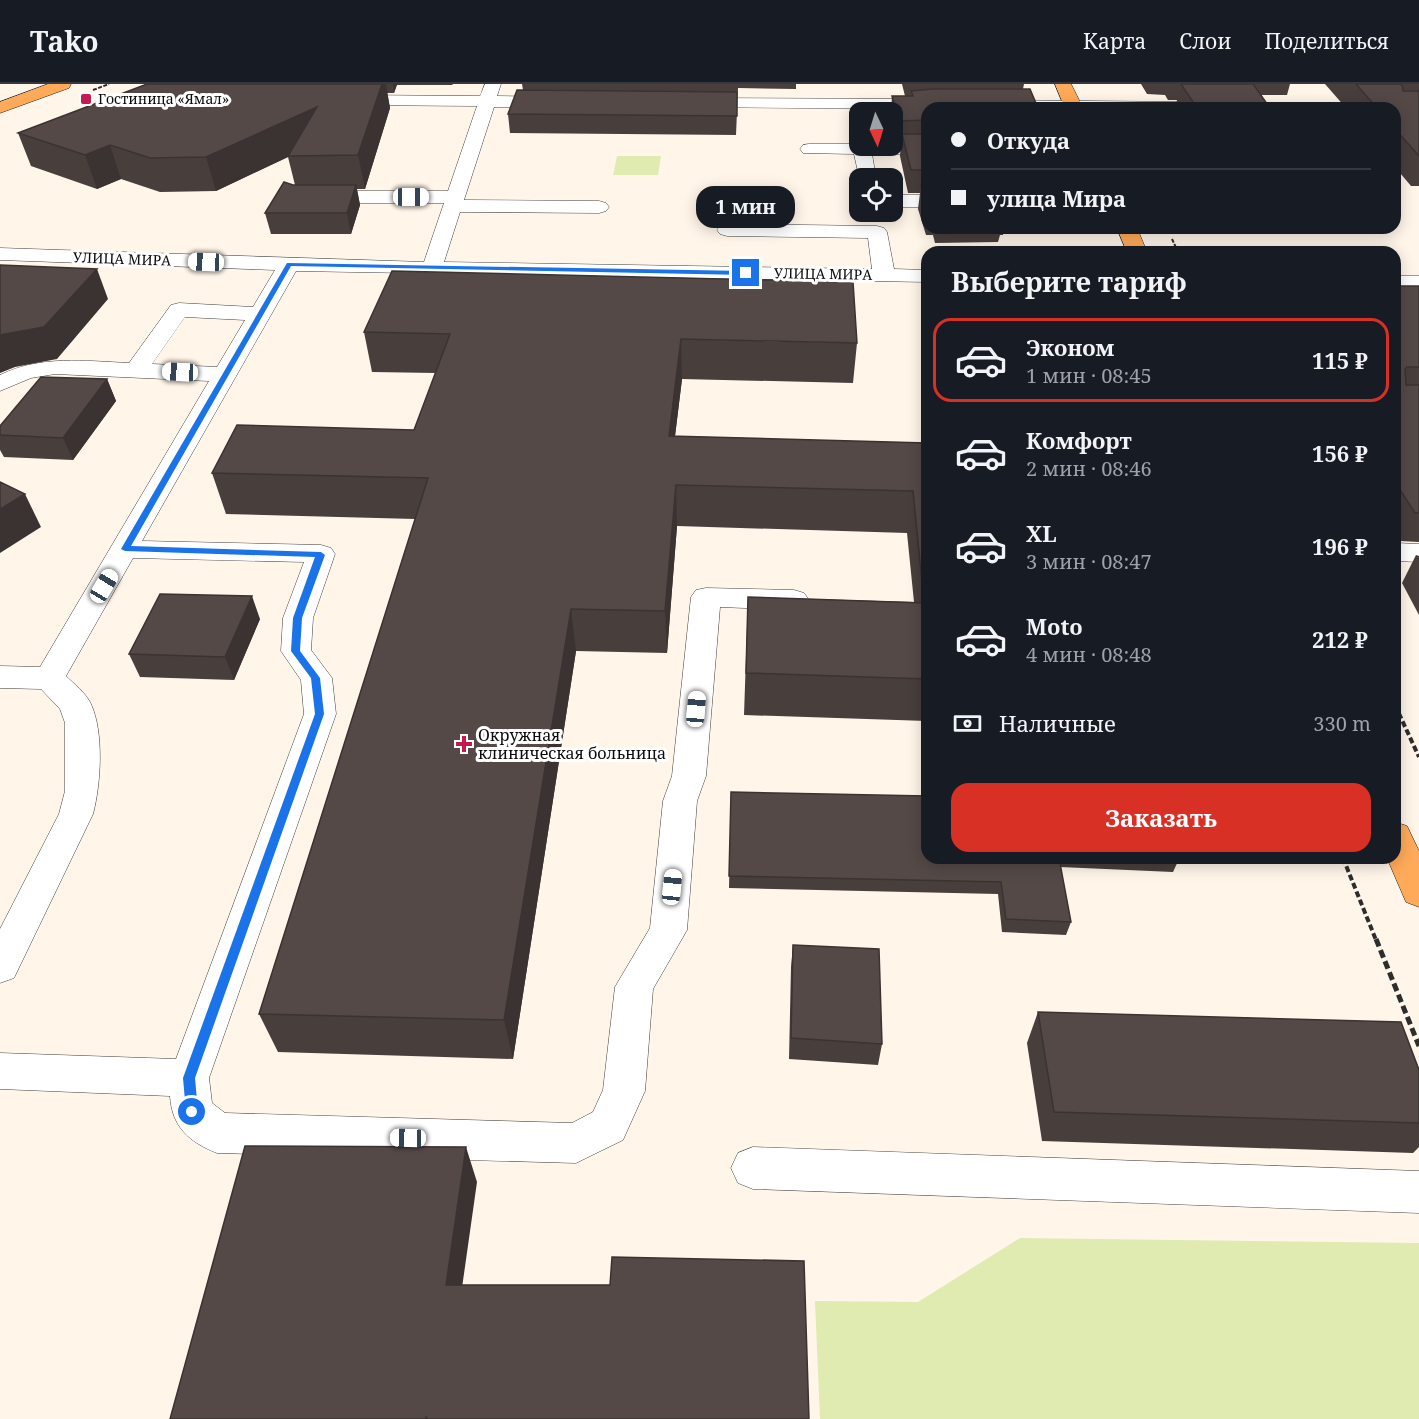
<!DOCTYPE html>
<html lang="ru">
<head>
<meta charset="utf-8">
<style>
  body { margin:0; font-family:"Noto Serif",serif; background:#20242c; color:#f1f3f6; height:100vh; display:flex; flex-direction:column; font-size:22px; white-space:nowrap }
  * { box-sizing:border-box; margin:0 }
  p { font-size:20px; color:#9ea1a6 }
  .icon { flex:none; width:33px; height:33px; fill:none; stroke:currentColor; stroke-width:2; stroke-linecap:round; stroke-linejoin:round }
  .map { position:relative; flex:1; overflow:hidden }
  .sheet { position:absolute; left:921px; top:162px; width:480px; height:618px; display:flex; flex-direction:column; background:#171b24; border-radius:18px; box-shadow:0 3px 15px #0003 }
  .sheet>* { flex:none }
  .banner { position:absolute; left:921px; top:18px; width:480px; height:132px; border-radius:18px; box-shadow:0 3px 15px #0003; display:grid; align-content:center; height:132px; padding:0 30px; background:#171b24 }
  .needle { width:39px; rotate:176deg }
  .tools { position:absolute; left:849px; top:18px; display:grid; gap:12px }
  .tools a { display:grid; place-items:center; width:54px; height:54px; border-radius:12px; background:#171b24; box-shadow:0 3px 15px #0003; font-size:30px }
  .end { position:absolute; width:27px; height:27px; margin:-14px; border:8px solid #1a73e8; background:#fff; box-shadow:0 0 0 3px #fff }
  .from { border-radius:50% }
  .bubble { position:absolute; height:42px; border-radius:18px; background:#171b24; box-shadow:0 3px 15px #0003; font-size:20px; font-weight:700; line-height:42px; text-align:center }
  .car { position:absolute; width:18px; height:36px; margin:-18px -9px; border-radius:8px; box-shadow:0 0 4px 2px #0007; background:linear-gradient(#fff 24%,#345 0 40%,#fff 0 76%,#345 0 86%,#fff 0) }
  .banner b { display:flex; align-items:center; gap:21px; height:57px; font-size:22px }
  .banner b+b { border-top:2px solid #363941 }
  .banner i { width:15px; height:15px; background:#f1f3f6 }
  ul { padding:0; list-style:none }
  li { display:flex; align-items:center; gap:18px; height:84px; margin:0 12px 9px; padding:0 18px; border:3px solid transparent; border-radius:18px }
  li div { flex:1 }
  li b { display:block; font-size:22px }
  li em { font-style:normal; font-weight:700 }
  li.active { border-color:#d93025 }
  li>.icon { width:54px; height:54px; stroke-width:1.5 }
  h2 { padding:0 30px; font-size:27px; line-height:72px }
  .pay { display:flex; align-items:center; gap:15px; height:66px; padding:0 30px; font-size:22px }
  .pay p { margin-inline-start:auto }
  .action { display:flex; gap:12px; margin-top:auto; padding:12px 30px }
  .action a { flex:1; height:69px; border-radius:18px; background:#d93025; color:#fff; font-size:24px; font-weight:700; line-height:69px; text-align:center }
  header { display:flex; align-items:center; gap:36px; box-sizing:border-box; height:84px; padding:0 30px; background:#171b24; border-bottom:2px solid #363941 }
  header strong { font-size:28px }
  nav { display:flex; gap:33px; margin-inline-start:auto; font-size:21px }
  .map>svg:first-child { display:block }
  .green { fill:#dfebb1 }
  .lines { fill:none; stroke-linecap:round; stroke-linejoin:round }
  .minor-casing { stroke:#3e3e3e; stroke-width:1 }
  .major-casing { stroke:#1c1c1c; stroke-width:1 }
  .path-far2 { stroke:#2d2d2d; stroke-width:2; stroke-dasharray:4 1.5; stroke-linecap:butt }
  .path-far1 { stroke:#2d2d2d; stroke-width:4; stroke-dasharray:6 3; stroke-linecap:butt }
  .path { stroke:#2d2d2d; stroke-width:5; stroke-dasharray:8 4; stroke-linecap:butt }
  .minor { fill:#fff; fill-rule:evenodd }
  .major { fill:#ffaa59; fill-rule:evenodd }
  .wall { fill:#483f3d }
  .shaded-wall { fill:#3b3332 }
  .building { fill:#544947; stroke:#3b3332; stroke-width:1.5 }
  .route { fill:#1a73e8 }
  .poi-dot { fill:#c31b51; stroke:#fff; stroke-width:2 }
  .labels { text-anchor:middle; stroke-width:6; stroke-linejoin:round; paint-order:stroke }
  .far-poi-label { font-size:14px; fill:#0b0b0b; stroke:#fff; text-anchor:start }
  .far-street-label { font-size:14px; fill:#0b0b0b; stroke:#fff }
  .poi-label { font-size:16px; fill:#0b0b0b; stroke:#fff; text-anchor:start }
</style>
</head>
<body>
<header>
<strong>Tako</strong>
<nav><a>Карта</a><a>Слои</a><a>Поделиться</a></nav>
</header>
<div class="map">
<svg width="1419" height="1335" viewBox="0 0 1419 1335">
  <rect width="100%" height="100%" fill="#fff5e9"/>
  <path class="green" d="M617,72h44l-3,19h-45z
    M1020,1154l399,5v176h-599l-5,-118 103,1z"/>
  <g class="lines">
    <defs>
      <path id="minor" d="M485,0h16l-4,12 59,1 6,1 3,4 -3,4 -6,1h-62l-30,93 135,1 7,2 3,4 -3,4 -7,2 -139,-1 -16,50 428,7 -4,-31 -141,-2 -7,-2 -3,-4 3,-4 7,-2 150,2 7,2 3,4 7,37 33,1v12l-631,-11 -154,270 179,4 10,3 4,6 -22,64 -2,32 21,28 4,36 -127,364 3,25 13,10 347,10 21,-11 10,-22 12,-103 35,-59 13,-127 9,-25 19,-179 5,-7 10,-2 88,2 10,3 5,7 -5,7 -10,3 -74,-3 -14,169 -9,25 -10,129 -34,59 -8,102 -22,49 -47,23 -359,-10c-28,-11 -45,-26 -47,-57l-170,-7v-36l176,6 128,-345 -3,-34 -20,-29 2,-33 21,-56 -171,-4 -67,118c8,8 20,17 25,28 13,28 10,80 2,110l-79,164 -14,5v-54l59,-115 6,-23v-68l-5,-14 -19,-20 -41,-1v-22l40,1 169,-286 -154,-7 -24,4 -31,13v-16c41,-20 85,-14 129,-12l42,-58 8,-2 74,4 22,-37 -275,-10v-12l424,14 20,-59h-131l-7,-2 -3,-4 3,-4 7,-2h135l29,-85 -129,-1 -6,-1 -3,-4 3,-4 6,-1 132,1zM185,233l60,3 -28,47 -65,-3z
        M692,14l245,1 6,1 3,4 -3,4 -16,1 -241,-2 -3,-4 3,-4z
        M992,16l292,3 6,1 3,4h-308l-2,-3 3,-4z
        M809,60h51v2l67,-2v10h-55l4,24h-16v3l-6,-27 -51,-1 -3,-4 3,-4z
        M892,111h35v12h-35z
        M1395,192h24v12h-24z
        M1395,459l24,1v18l-24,-1z
        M753,1063l666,24v42l-666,-24 -15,-6 -7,-15 7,-15z"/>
      <path id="major" d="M48,0h23l-2,4 -69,25v-11z
        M1055,0h16l12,24h-18z
        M1117,144h20l10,24h-20z
        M1395,738l12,4 12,25v56l-13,-5 -19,-44h8z"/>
    </defs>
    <use href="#minor" class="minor-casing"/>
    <use href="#major" class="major-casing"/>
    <path class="path-far2" d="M93,6l16,-6
      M1172,155l6,13"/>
    <path class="path-far1" d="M1395,621l24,52
      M1343,774l33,82"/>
    <path class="path" d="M1376,855l43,107"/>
    <use href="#minor" class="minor"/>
    <use href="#major" class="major"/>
  </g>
  <path class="wall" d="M147,0h306l-1,1h-55l-3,8h-7l3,15 -25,81h-8l3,16 -9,29h-80l-6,-21 28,-28h2l-7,-28 -72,34 -56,1 -39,-13 -24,10 -66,-23 -13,-33z
    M522,0h274v5l-58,-1 -2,47 -226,-2 -2,-19 15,-24z
    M902,0h122l-1,5 -96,19v120h77l-1,7h-3l-2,7 -63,1 -2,-8h-7l-8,-26 2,-16h-12l-8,-37 1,-13h-5l-4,-16v-15h-1l1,-16h13z
    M1141,0h149l-3,11h-26l9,13h-95l2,-8h-9l-3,-5 -18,-1z
    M1325,0h94v102h-8l-16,-19v-59h-49z
    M1395,202h24v256l-18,-1 -6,-10z
    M364,248l493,11 -4,40 -171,-4 -7,57 252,7v278l-183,-6 4,-118 166,5 -7,-69 -230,-7 -10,127 -91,-2 -63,408 -235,-7 -19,-38 156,-495 -189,-5 -14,-41 202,-43 22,-57 -64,-1z
    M107,295l9,22 -43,59 -69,-3 -4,-7v-24z
    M1416,471l3,1v59l-17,-32z
    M260,535l-26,61 -94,-3 -11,-23z
    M731,708l196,66 252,1 -6,13 -113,-5 11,55 -5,13 -64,-3 -4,-38 -269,-6z
    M793,861l89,99 -4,21 -89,-6 2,-92z
    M1038,928l381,58v77l-6,6 -371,-12 -15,-98z"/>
  <path class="shaded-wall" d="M382,0h4l4,24 -25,81 -7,-34z
    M393,0h4l-3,9z
    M317,23l-29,49v1l-72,34 -10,-34z
    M110,61l11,34 -24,10 -12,-34z
    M356,101l4,20 -9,29 -4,-21z
    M97,185l11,30 -51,60 -42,8 -15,6v-38z
    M681,255l1,40 -12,98 -1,-41z
    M107,295l9,22 -43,59 -10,-22z
    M676,401l1,41 -10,127 -2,-42z
    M25,410l16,33 -41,26v-44z
    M252,512l8,23 -26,61 -9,-23z
    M571,525l5,42 -63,408 -9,-39z
    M466,1063l11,35 -19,134 -12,-31z"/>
  <path class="building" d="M147,0h235l-24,71 -70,1 29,-49 -111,50 -56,1 -40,-13 -25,10 -67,-22z
    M1181,0h72l17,24h-73z
    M1356,0h44l2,1 1,6h16v65l-24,-27v-21h-18z
    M932,5h98l8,19h-111v12l-28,1 -7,-25h21l-2,-5z
    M517,6l220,2v24l-229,-2z
    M902,50h25v36h-16z
    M284,98l9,3h63l-9,28h-82z
    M921,102h6v19z
    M0,181l97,4 -53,58 -44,8z
    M392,187l461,11 4,61 -176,-4 -12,97 258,7v236l-181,-6 2,-76 176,6 -11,-112 -237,-6 -11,126 -94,-2 -67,411 -245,-6 169,-536 -216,-5 25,-48 177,5 36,-96 -86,-2z
    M1395,202h24v81h-12l-2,2 1,16h13v128h-4l-20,-31z
    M41,293l66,2 -44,59 -63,-3v-9z
    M0,398l25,12 -25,15z
    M160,510l92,2 -27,61 -96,-3z
    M731,708l196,4v62h132l12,64 -65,-3 -5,-37 -272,-6z
    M793,861l86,4 3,95 -91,-6z
    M1038,928l363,10 18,48v53l-365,-11z
    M245,1062l221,1 -20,138h164l2,-28 192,4 5,158h-381l-2,-2v2h-256z"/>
  <path class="route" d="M287,179l459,8 3,2 -3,2 -455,-9 -160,280 190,6 4,3 -23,63 -2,33 20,27 4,36 -129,364 3,34 -6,6 -6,-6 -3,-34 132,-364 -4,-36 -20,-27 2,-33 22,-61 -190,-6 -4,-2z"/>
  <g class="poi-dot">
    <rect x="80" y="9" width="12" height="12" rx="3"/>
    <path d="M461 651h6v6h6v6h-6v6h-6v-6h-6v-6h6z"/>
  </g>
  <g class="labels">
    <g class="far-poi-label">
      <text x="98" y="20">Гостиница «Ямал»</text>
    </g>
    <g class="far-street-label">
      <text transform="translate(122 175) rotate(2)" y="5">УЛИЦА МИРА</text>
      <text transform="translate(823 190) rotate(1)" y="5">УЛИЦА МИРА</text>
    </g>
    <g class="poi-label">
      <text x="478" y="657">Окружная<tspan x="478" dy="18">клиническая больница</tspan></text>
    </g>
  </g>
</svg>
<div class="tools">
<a><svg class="needle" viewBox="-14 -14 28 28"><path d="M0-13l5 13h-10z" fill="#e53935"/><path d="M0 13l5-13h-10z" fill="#9ea1a6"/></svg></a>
<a><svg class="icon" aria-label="locate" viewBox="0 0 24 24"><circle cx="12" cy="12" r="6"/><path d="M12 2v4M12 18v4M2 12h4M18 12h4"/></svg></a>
</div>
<i class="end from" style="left:192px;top:1028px"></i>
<i class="end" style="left:746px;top:189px"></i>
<div class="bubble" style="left:696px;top:102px;width:99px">1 мин</div>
<i class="car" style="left:411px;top:113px;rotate:90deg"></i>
<i class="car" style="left:206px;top:178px;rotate:272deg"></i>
<i class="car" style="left:180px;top:288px;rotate:273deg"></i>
<i class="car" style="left:104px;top:502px;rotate:31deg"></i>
<i class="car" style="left:696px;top:625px;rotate:5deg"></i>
<i class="car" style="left:672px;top:803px;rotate:6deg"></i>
<i class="car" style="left:408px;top:1054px;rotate:271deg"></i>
<div class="banner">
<b><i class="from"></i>Откуда</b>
<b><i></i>улица Мира</b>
</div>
<section class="sheet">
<h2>Выберите тариф</h2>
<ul>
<li class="active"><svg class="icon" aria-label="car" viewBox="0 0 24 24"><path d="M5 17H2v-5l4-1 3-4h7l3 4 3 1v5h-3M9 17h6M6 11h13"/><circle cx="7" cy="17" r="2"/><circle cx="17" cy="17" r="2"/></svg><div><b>Эконом</b><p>1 мин · 08:45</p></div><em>115 ₽</em></li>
<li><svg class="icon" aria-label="car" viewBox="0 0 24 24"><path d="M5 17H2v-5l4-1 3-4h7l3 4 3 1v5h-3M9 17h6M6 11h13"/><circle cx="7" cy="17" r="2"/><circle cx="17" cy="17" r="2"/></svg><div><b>Комфорт</b><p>2 мин · 08:46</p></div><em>156 ₽</em></li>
<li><svg class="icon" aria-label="car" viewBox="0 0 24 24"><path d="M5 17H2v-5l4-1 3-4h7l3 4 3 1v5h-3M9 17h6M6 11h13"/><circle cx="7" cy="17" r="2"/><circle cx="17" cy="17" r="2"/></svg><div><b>XL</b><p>3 мин · 08:47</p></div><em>196 ₽</em></li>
<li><svg class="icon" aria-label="car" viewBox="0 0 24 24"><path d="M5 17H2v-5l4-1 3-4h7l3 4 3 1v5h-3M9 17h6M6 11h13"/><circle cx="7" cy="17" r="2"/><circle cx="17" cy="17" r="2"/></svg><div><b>Moto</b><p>4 мин · 08:48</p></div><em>212 ₽</em></li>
</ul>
<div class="pay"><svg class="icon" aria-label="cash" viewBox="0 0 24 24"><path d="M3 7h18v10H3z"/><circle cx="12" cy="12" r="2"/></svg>Наличные<p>330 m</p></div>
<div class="action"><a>Заказать</a></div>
</section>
</div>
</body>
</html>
